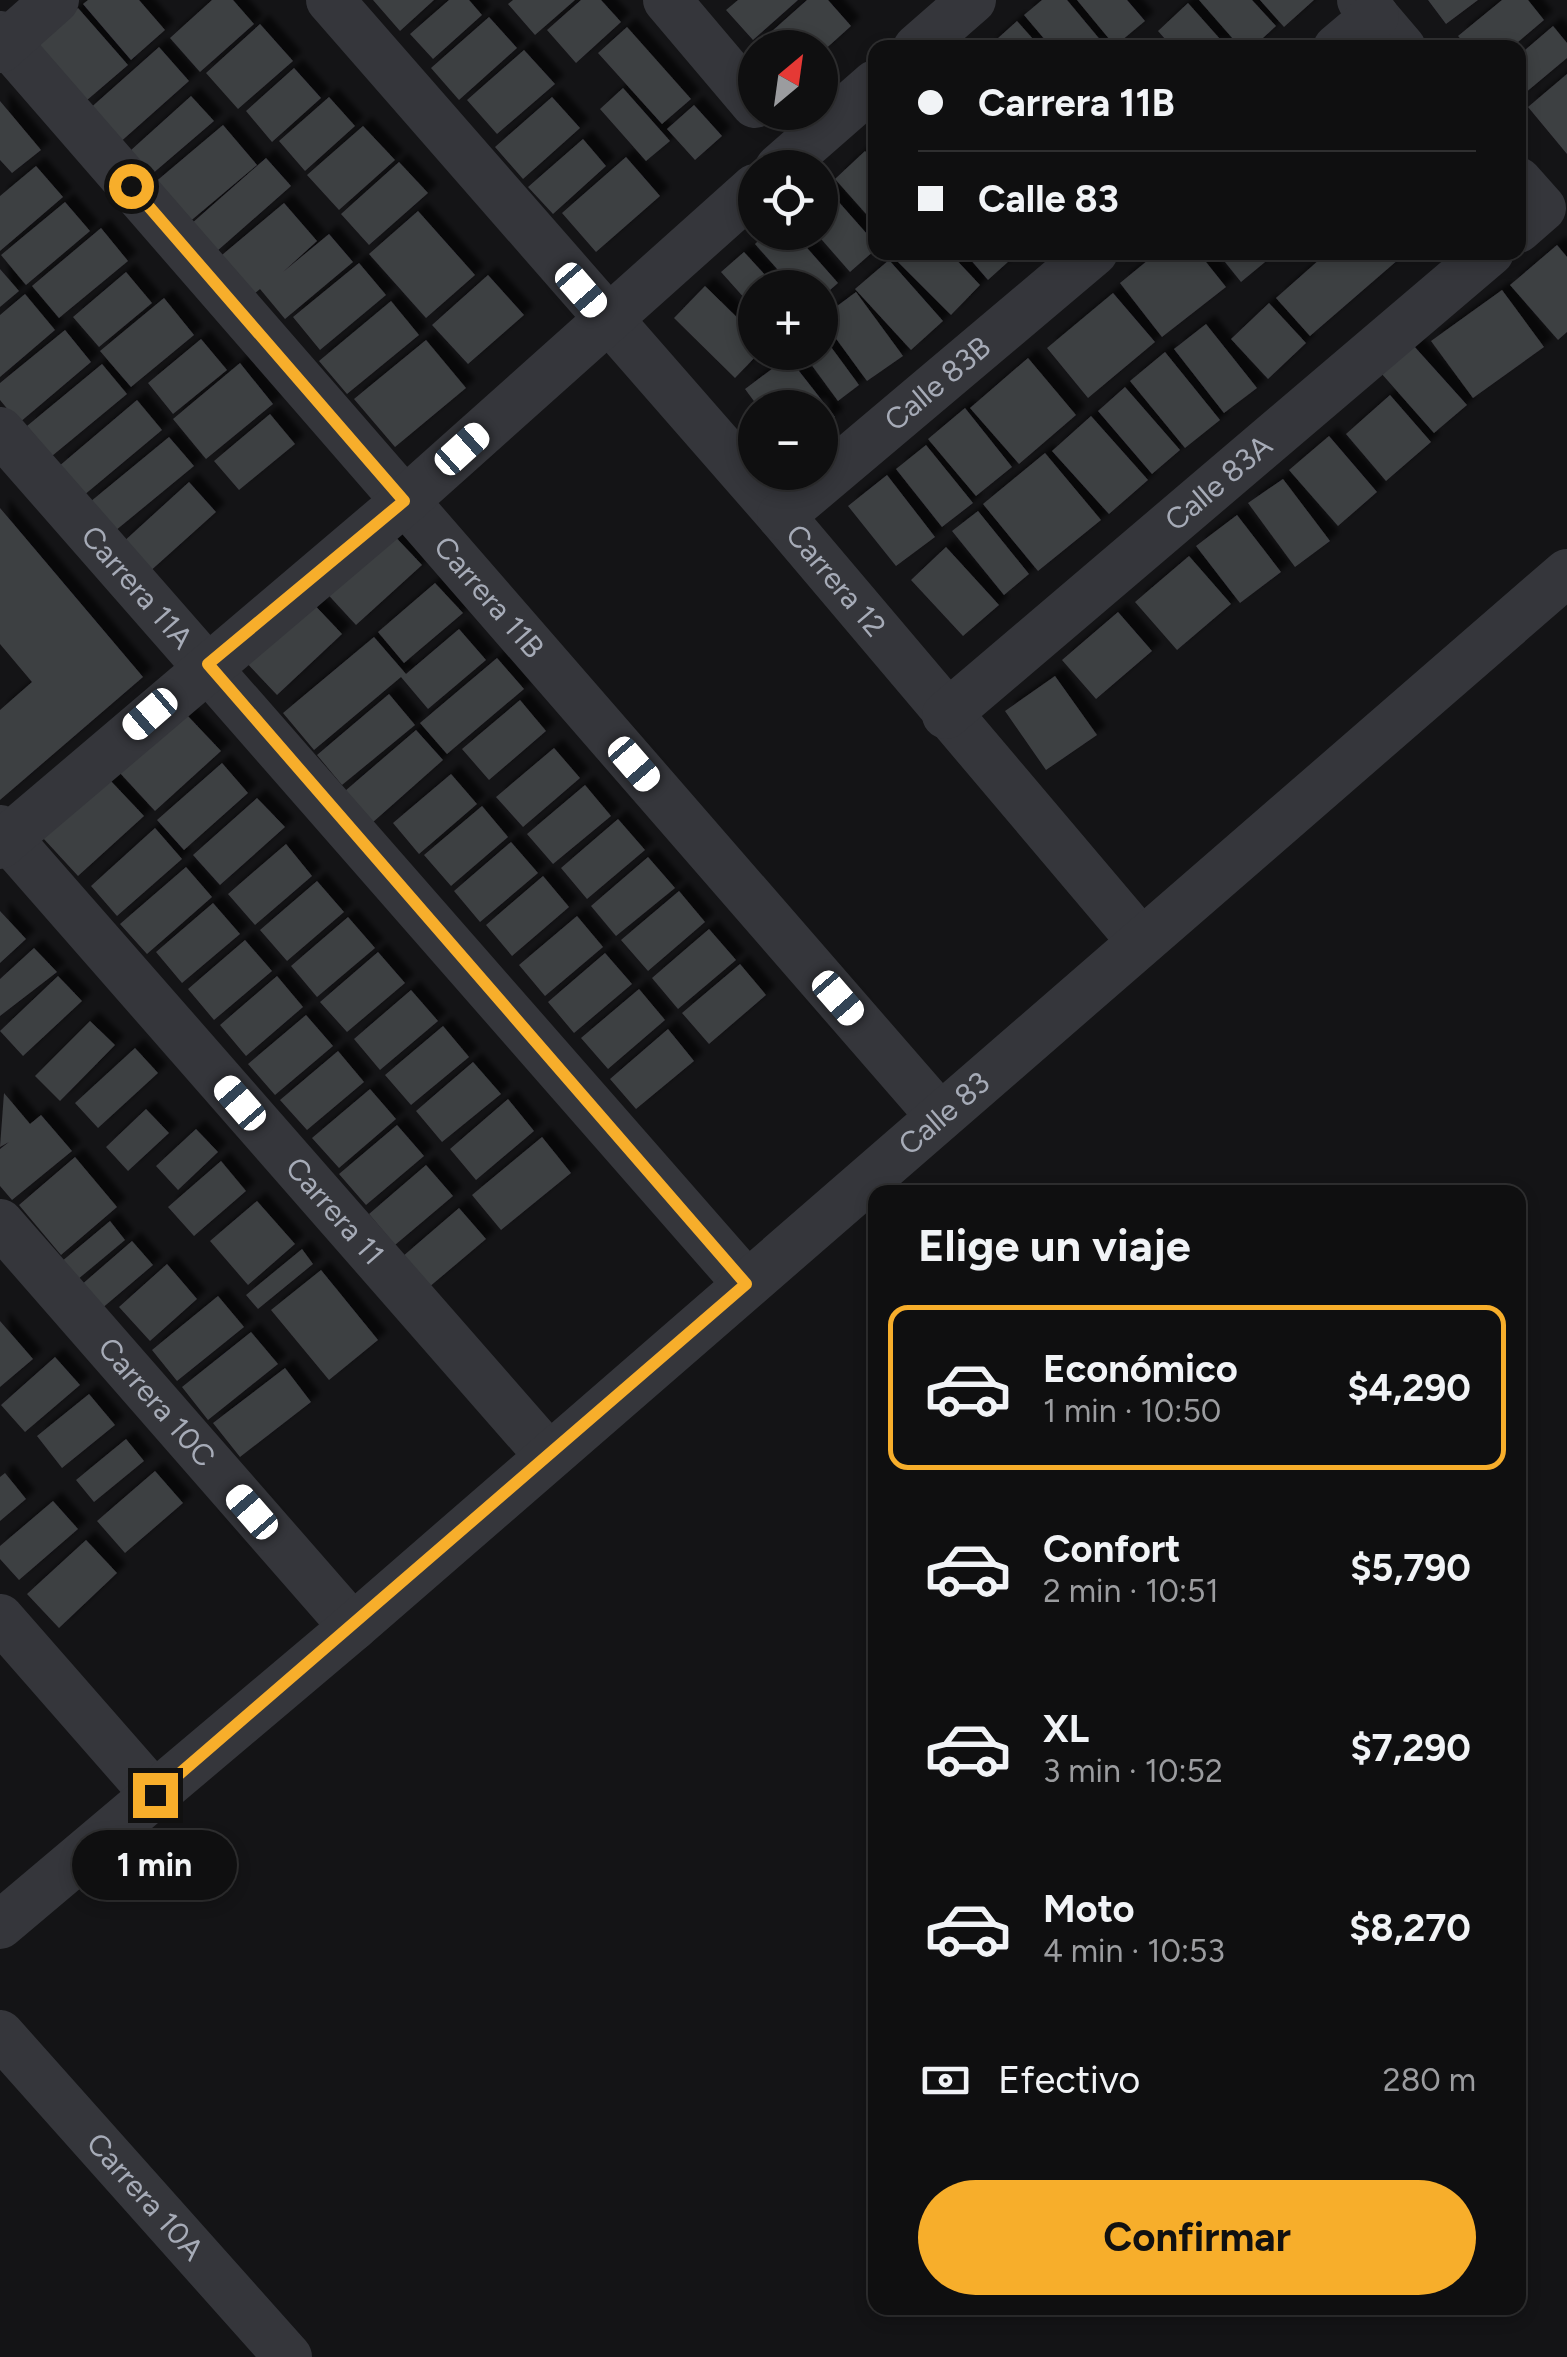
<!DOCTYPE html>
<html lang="es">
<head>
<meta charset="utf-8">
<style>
  body { margin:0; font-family:Figtree,sans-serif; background:#181819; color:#f1f3f6; height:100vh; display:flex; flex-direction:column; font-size:38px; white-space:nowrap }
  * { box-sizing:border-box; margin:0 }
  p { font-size:32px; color:#9b9c9f }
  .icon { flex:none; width:55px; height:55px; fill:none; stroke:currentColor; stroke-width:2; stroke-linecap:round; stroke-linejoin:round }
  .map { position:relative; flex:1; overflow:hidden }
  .panel { position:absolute; left:868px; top:1185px; width:658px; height:1130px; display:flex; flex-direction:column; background:#0f0f10; border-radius:20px; box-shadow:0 5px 15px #0003,0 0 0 2px #2f2f30 }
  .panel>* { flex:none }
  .top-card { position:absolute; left:868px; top:40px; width:658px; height:220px; border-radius:20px; box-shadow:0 5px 15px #0003,0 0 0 2px #2f2f30; display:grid; align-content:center; height:220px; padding:0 50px; background:#0f0f10 }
  .needle { width:65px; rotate:29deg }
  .controls { position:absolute; left:738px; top:30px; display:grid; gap:20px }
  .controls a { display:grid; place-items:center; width:100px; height:100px; border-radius:50%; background:#0f0f10; box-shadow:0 5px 15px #0003,0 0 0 2px #2f2f30; font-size:50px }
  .end { position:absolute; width:45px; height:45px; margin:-22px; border:12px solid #f7ae2b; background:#111; box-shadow:0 0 0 5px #111 }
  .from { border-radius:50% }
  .bubble { position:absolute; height:70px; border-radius:35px; background:#0f0f10; box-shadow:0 5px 15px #0003,0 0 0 2px #2f2f30; font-size:32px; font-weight:700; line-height:70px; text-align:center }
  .car { position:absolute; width:30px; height:60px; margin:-30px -15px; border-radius:12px; box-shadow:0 0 8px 2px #0007; background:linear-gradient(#fff 24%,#345 0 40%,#fff 0 76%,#345 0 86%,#fff 0) }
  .top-card b { display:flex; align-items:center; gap:35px; height:95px; font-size:38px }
  .top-card b+b { border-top:2px solid #2f2f30 }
  .top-card i { width:25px; height:25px; background:#f1f3f6 }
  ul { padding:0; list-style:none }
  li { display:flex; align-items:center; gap:30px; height:165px; margin:0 20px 15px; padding:0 30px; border:5px solid transparent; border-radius:20px }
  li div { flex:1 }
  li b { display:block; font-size:38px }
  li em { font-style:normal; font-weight:700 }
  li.on { border-color:#f7ae2b }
  li>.icon { width:90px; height:90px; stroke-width:1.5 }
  h2 { padding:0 50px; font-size:45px; line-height:120px }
  .pay { display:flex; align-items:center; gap:25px; height:110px; padding:0 50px; font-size:38px }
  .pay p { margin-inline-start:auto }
  .primary-button { display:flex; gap:20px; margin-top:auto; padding:20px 50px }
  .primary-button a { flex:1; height:115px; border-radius:60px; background:#f7ae2b; color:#111; font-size:40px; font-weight:700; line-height:115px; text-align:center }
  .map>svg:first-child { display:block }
  .building { fill:#3e3f43; filter:url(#shadow) }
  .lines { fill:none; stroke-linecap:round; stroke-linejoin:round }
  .street { stroke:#35363b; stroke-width:48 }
  .route { stroke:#f7ae2b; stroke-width:12 }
  .labels { text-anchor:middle; stroke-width:8; stroke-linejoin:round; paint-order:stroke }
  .street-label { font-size:30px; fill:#a6abb7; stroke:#0f0f11 }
</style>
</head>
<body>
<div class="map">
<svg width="1567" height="2357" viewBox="0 0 1567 2357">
  <defs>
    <filter id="shadow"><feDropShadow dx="9" dy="-9" stdDeviation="2.5" flood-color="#0009"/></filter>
  </defs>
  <rect width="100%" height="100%" fill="#141416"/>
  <path class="building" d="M88,0h51l26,30 -34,30 -48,-56z
    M212,0h21l21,24 -54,48 -30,-34z
    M373,0h61l-34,31z
    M449,0h20l13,15 -49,44 -23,-25z
    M513,0h62l-40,35 -27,-31z
    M581,0h20l20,22 -45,41 -29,-33z
    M738,0h60l-45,40 -27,-30z
    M807,0h21l23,26 -31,28v-6h-67z
    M1042,0h25l40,48h-55l-28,-33z
    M1077,0h50l18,21 -30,25z
    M1199,0h53l24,26 -24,22h-11z
    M1260,0h54l-30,27z
    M1428,0h50l-32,24z
    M1502,0h26l16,20 -33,28h-43l-10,-12z
    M1188,3l40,45h-55l-15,-17z
    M78,8l50,57 -42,36 -50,-56z
    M489,17l28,31 -58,52 -28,-32z
    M1017,21l24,27h-54z
    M260,24l33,37 -55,48 -32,-36z
    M1553,26l14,17v15l-49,41v-43z
    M627,27l64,72 -29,25 -64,-71z
    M159,47l30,34 -72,64 -30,-34z
    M524,50l31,34 -58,50 -30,-34z
    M294,68l27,30 -49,44 -26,-31z
    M1567,74v80l-39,-47z
    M623,88l47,53 -24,20 -46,-52z
    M191,96l23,25 -63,54 -21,-24z
    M329,97l26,29 -50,45 -26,-30z
    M552,97l28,31 -57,51 -28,-32z
    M0,101l41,49 -29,23 -12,-13z
    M694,105l28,31 -27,24 -28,-31z
    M223,125l34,40 -70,59 -34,-40z
    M363,126l32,34 -56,50 -32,-35z
    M583,139l23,27 -53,48 -25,-27z
    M865,151l10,11v62l-40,-45z
    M626,157l34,39 -64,56 -34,-39z
    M266,158l25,28 -75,66 -25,-28z
    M399,162l29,31 -59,52 -28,-31z
    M36,166l27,31 -63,54v-55z
    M822,183l53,60v7l-25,22 -35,-40h5z
    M65,202l25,29 -64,54 -25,-30z
    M284,203l33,38 -34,31 46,-38 24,28 -68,57 -25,-30 -12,10 -32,-39z
    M418,211l57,64 -49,43 -57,-64z
    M101,228l27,33 -69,57 -27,-32z
    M767,232h26l45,51 -18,16v-11h-26l-39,-44z
    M1557,245l10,12v75l-9,8 -48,-55z
    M744,252l33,36h-22v22l-34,-38z
    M899,252h50l31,33 -29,30 -57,-57z
    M964,252h55l-31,28z
    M1158,252h40l28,35 -64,50 -42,-54z
    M1217,252h60l-36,30z
    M1328,252h66l5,7 -89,77 -34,-38z
    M889,260l54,61 -32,29 -56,-61z
    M359,263l27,32 -66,55 -27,-33z
    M0,269l19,22 -19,16z
    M126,272l26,31 -53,44 -26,-30z
    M488,275l36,40 -56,49 -36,-39z
    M705,286l50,49v17h5l-25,26 -61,-60z
    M1502,290l42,57 -71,51 -42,-57z
    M856,292l47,64 -36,25 -46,-63z
    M1113,293l42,49 -67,56 -41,-50z
    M25,294l30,36 -55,47v-62z
    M164,298l30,37 -63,52 -31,-36z
    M391,301l28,34 -72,59 -28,-33z
    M1269,303l37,40 -38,36 -37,-40z
    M1206,324l51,64 -33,25 -50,-64z
    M65,330l26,32 -72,61 -19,-23v-17z
    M820,332l39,53 -21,16 -36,-49h18z
    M201,339l26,31 -54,44 -25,-31z
    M426,340l40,48 -71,59 -41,-48z
    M1413,345l54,60 -33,28 -53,-60z
    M1165,352l55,68 -35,28 -55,-67z
    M788,357l47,60 -15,12v-21h-61l-14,-19z
    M1028,358l48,57 -57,49 -49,-56z
    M240,363l33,41 -67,55 -33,-40z
    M102,364l25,30 -75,62 -25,-30z
    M1125,387l55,63 -28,24 -54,-63z
    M1390,395l41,47 -45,39 -40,-47z
    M137,400l25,30 -79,66 -25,-29z
    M965,408l47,59 -36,29 -48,-57z
    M270,414l25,30 -56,46 -25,-29z
    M1091,416l57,64 -39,34 -57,-63z
    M1329,436l48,56 -39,34 -49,-56z
    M169,437l25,29 -79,65 -25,-29z
    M926,445l47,58 -31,24 -46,-58z
    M1045,453l56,67 -63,51 -55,-67z
    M887,475l48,62 -39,29 -48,-60z
    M1283,479l47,62 -35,26 -47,-64z
    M189,482l27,30 -69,62 -26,-30z
    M0,508l143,169 -143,123v-90l32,-28 -32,-38z
    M978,511l51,63 -25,21 -52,-64z
    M1237,515l44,57 -41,31 -44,-57z
    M386,527l36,38 -66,60 -35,-38z
    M946,547l53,58 -36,31 -52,-56z
    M1189,556l42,48 -54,46 -42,-48z
    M435,583l28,30 -59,50 -26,-31z
    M307,597l35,37 -65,61 -36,-38z
    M1118,612l34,39 -56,48 -34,-39z
    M459,629l27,31 -58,49 -27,-32 -87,73 -31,-37 91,-76 32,37z
    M497,658l27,31 -77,65 -27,-31z
    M1055,676l42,59 -51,35 -41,-59z
    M389,694l26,31 -73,60 -25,-30z
    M520,700l26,31 -57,49 -27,-31z
    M185,713l36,38 -66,60 -35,-38z
    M416,730l27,30 -71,63 -27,-32z
    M554,748l26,30 -57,49 -27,-30z
    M222,763l26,30 -64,57 -27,-30z
    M451,774l26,30 -58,50 -26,-31z
    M108,778l36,38 -66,60 -35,-38z
    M585,785l26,31 -58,48 -26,-30z
    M257,798l28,29 -65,58 -27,-30z
    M482,806l26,31 -57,49 -27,-31z
    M618,819l27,31 -58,49 -26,-31z
    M155,828l27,31 -65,57 -26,-30z
    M511,842l27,31 -58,49 -26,-31z
    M286,844l26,32 -57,49 -27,-31z
    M648,857l27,31 -59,48 -25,-30z
    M186,867l26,30 -65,57 -27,-30z
    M543,876l26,31 -57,49 -26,-31z
    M317,881l27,31 -57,49 -27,-31z
    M679,891l26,31 -57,49 -27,-31z
    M213,903l27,31 -58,49 -26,-31z
    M0,911l26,28 -26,24z
    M577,916l26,31 -58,49 -26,-31z
    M348,917l27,31 -58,49 -26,-31z
    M709,929l27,31 -58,49 -26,-31z
    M245,940l27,31 -58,49 -26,-31z
    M34,948l23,24 -57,44v-37z
    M378,952l27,31 -58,49 -27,-30z
    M605,953l27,31 -58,49 -26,-31z
    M740,964l26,31 -57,49 -27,-31z
    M58,976l24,25 -59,55 -23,-25z
    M277,976l26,31 -57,49 -26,-31z
    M639,989l26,31 -57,49 -27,-31z
    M411,990l27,31 -58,49 -26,-31z
    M306,1015l27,31 -58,49 -27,-31z
    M90,1021l25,24 -55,56 -25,-25z
    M443,1026l26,31 -58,48 -26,-30z
    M668,1029l26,32 -58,48 -26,-30z
    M135,1048l23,25 -60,55 -23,-25z
    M338,1051l26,31 -57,48 -27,-30z
    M473,1062l28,32 -59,48 -26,-31z
    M370,1089l26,30 -57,49 -27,-30z
    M4,1093l26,31 11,-9 31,36 -60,49 -12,-14v-37l9,-7 -9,5z
    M508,1099l26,32 -58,49 -26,-31z
    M146,1109l23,24 -41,38 -22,-24z
    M397,1125l27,31 -58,49 -27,-31z
    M196,1129l22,23 -40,38 -22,-24z
    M542,1137l29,36 -70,57 -29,-35z
    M75,1157l42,50 -56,48 -42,-50z
    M221,1161l25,30 -52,45 -26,-29z
    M426,1165l27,31 -58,49 -26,-31z
    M257,1201l38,43 -47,41 -38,-44z
    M459,1208l27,31 -58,49 -26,-31z
    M110,1221l15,19 -48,40 -16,-18z
    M132,1241l21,24 -53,45 -20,-24z
    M302,1249l11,15 -55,45 -12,-14z
    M167,1264l30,35 -47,42 -31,-34z
    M321,1270l57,70 -49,40 -58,-70z
    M218,1296l26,31 -67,54 -25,-31z
    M0,1321l33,38 -33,28z
    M251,1332l27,32 -70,56 -26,-33z
    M55,1357l25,28 -55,47 -24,-27z
    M285,1368l26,34 -71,55 -27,-34z
    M89,1394l26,31 -53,43 -25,-32z
    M126,1439l18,22 -50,41 -18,-22z
    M155,1471l28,32 -58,50 -28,-32z
    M5,1473l21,26 -26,22v-44z
    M53,1501l25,28 -59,51 -19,-21v-13z
    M86,1540l31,33 -58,55 -32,-34z"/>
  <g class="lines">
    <g class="street">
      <path id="s1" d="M330,0l451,516 359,424"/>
      <path d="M667,0l88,104"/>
      <path d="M1361,0l41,48"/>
      <path id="s2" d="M0,35l939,1080"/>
      <path d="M917,48l55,-48"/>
      <path d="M1337,48l38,-32"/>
      <path d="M0,49l55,-49"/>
      <path d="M779,168l96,-84"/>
      <path d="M1518,181l24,27 -24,21"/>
      <path id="s3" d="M0,431l747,853"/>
      <path id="s4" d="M781,516l313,-264"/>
      <path id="s5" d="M946,715l544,-463"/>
      <path id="s6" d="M0,829l549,627"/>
      <path d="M0,845l405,-344 350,-313"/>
      <path id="s7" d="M0,1223l353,404"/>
      <path d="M0,1618l155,177"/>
      <path id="s8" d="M0,1925l353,-298 1214,-1054"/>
      <path id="s9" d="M0,2034l288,323"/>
    </g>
  </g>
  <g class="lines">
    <path class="route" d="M131,186l273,315 -196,163 538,620 -591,511"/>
  </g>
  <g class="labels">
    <g class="street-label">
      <text dy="10" stroke="none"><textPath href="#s4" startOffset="205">Calle 83B</textPath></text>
      <text dy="10" stroke="none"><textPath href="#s5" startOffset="358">Calle 83A</textPath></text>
      <text dy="10" stroke="none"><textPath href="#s1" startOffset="770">Carrera 12</textPath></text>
      <text dy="10" stroke="none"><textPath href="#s3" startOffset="208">Carrera 11A</textPath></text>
      <text dy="10" stroke="none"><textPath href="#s2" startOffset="745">Carrera 11B</textPath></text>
      <text dy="10" stroke="none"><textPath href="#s8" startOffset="1245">Calle 83</textPath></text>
      <text dy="10" stroke="none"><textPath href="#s6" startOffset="508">Carrera 11</textPath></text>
      <text dy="10" stroke="none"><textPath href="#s7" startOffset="238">Carrera 10C</textPath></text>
      <text dy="10" stroke="none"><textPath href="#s9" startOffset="218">Carrera 10A</textPath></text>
    </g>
  </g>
</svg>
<div class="controls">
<a><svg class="needle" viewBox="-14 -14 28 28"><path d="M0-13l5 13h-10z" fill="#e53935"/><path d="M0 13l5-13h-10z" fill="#9b9c9f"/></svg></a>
<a><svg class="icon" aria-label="locate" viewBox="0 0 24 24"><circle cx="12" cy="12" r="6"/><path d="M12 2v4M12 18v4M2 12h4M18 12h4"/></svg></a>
<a>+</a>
<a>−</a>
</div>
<i class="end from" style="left:131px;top:186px"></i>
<i class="end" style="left:155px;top:1795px"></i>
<div class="bubble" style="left:72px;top:1830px;width:165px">1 min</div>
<i class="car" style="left:581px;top:290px;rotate:139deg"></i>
<i class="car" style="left:462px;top:449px;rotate:48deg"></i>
<i class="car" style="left:150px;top:714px;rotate:229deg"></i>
<i class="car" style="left:634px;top:764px;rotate:139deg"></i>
<i class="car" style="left:838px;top:998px;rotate:139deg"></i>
<i class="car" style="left:240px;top:1103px;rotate:319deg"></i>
<i class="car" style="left:252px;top:1512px;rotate:319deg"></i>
<div class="top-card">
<b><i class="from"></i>Carrera 11B</b>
<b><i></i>Calle 83</b>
</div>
<section class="panel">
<h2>Elige un viaje</h2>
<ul>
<li class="on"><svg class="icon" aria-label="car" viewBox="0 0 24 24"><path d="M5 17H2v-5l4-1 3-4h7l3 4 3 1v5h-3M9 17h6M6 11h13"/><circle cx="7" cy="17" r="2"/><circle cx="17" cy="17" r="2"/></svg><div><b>Económico</b><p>1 min · 10:50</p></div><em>$4,290</em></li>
<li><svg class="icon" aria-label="car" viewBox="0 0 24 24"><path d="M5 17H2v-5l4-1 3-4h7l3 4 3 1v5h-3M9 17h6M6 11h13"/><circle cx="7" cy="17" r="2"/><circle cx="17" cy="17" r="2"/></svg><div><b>Confort</b><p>2 min · 10:51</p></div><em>$5,790</em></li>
<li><svg class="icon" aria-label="car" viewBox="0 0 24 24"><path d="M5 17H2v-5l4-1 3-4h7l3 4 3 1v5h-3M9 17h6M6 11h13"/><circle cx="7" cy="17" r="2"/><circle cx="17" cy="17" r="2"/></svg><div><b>XL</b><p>3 min · 10:52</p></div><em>$7,290</em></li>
<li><svg class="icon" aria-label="car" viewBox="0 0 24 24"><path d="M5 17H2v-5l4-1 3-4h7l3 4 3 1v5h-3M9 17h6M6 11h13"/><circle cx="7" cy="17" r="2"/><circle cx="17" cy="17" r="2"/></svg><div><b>Moto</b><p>4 min · 10:53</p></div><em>$8,270</em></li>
</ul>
<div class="pay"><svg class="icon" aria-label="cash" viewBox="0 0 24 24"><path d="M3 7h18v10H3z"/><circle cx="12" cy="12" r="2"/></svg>Efectivo<p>280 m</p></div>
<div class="primary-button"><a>Confirmar</a></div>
</section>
</div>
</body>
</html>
